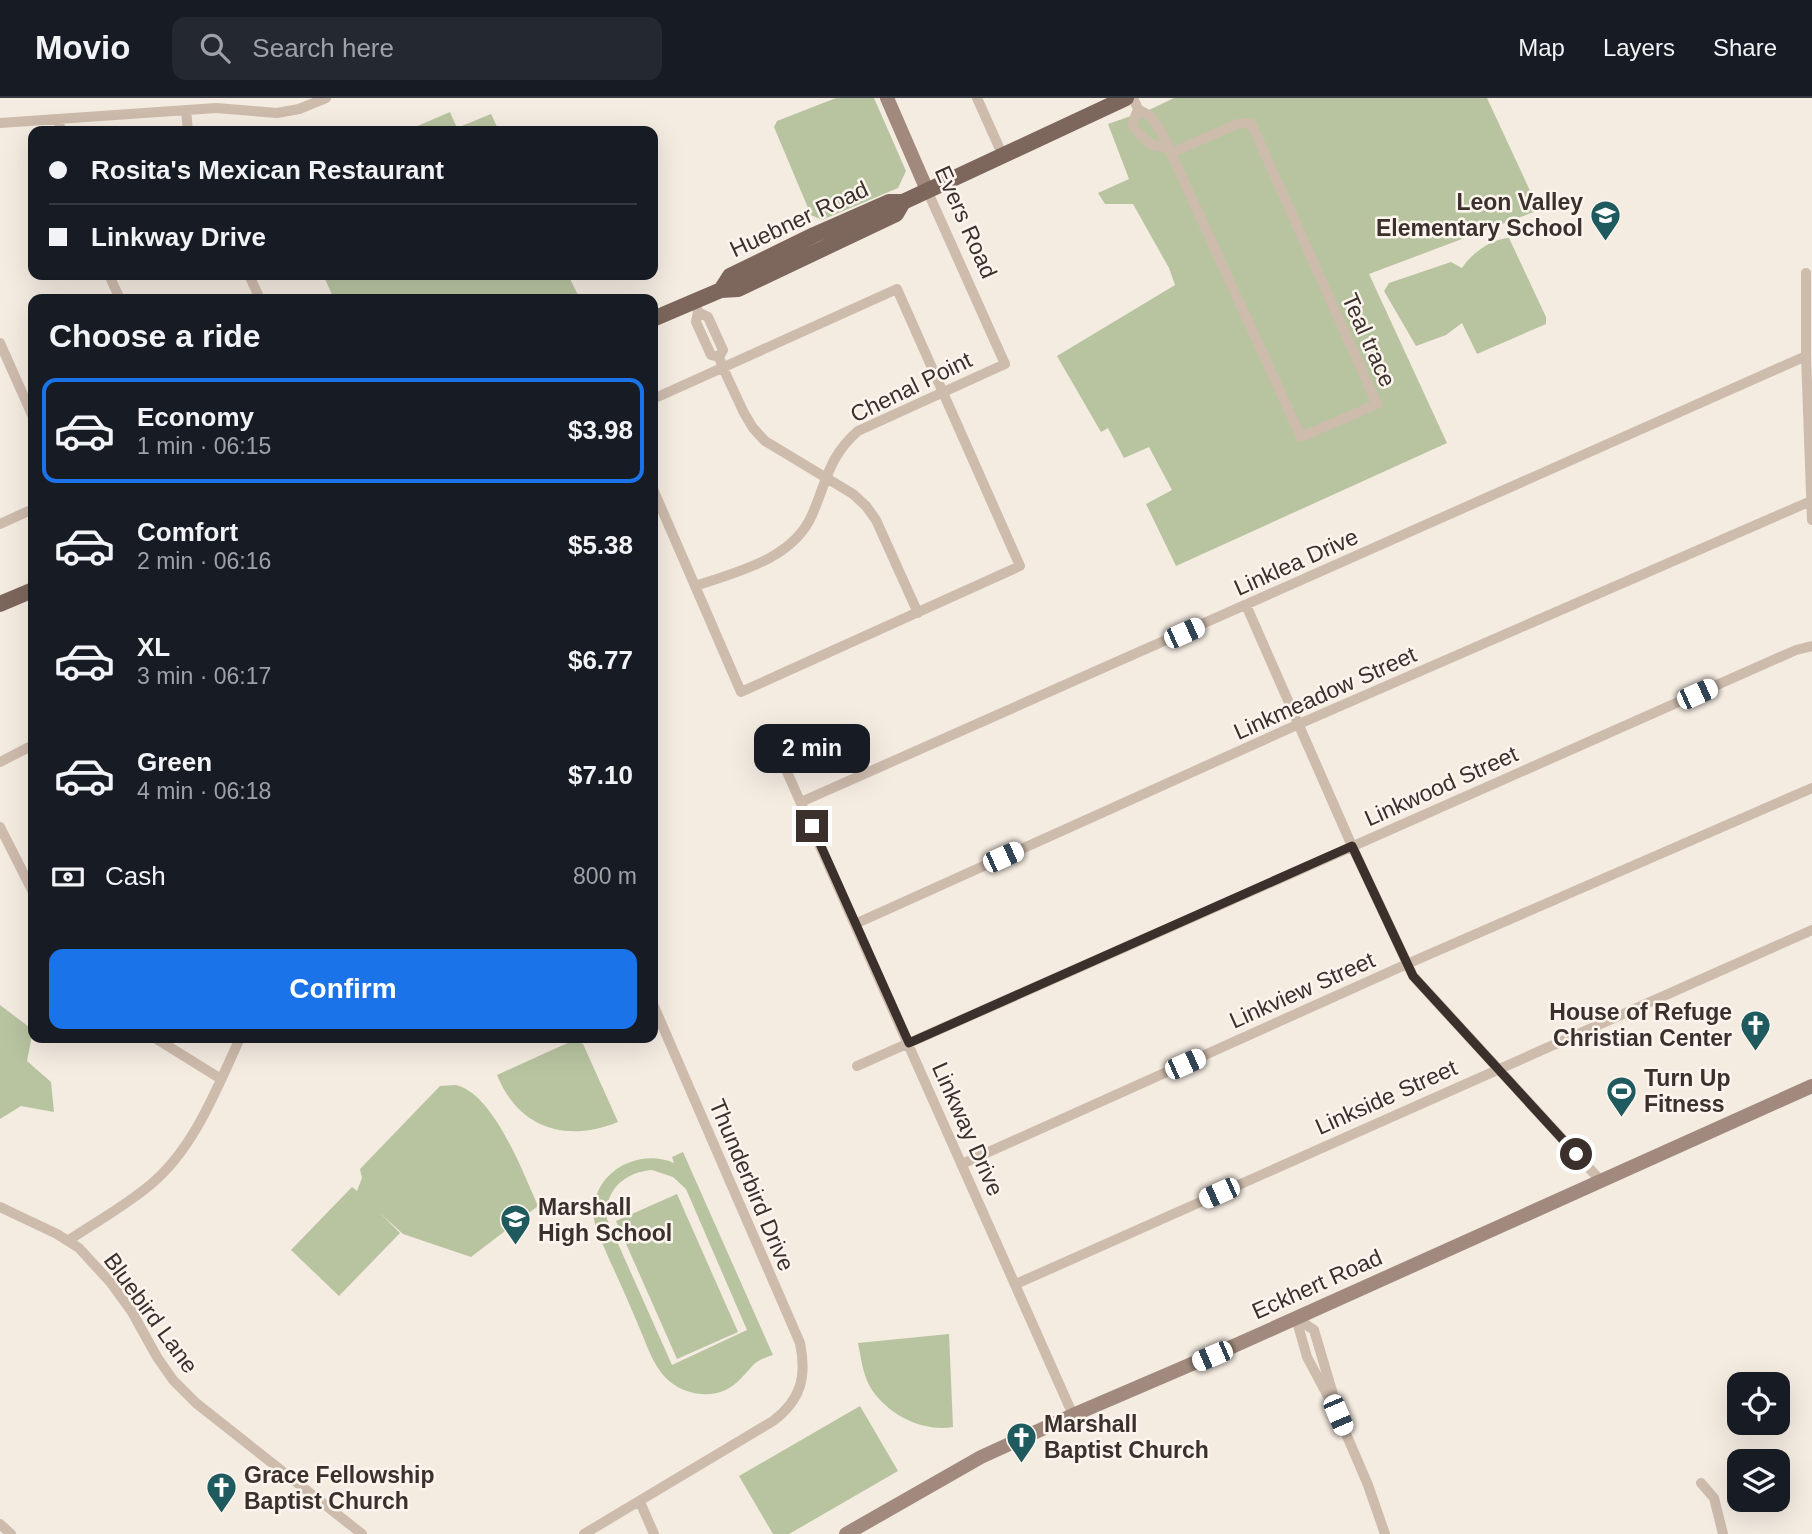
<!DOCTYPE html>
<html lang="en">
<head>
<meta charset="utf-8">
<style>
  body { margin:0; font-family:Helvetica,sans-serif; background:#242831; color:#f1f3f6; height:100vh; display:flex; flex-direction:column; font-size:26px; white-space:nowrap }
  * { box-sizing:border-box; margin:0 }
  p { font-size:23px; color:#9ea1a6 }
  .icon { flex:none; width:38px; height:38px; fill:none; stroke:currentColor; stroke-width:2; stroke-linecap:round; stroke-linejoin:round }
  .map { position:relative; flex:1; overflow:hidden }
  .drawer { position:absolute; left:28px; top:196px; width:630px; height:749px; display:flex; flex-direction:column; background:#171b24; border-radius:14px; box-shadow:0 7px 28px #0002 }
  .drawer>* { flex:none }
  .banner { position:absolute; left:28px; top:28px; width:630px; height:154px; border-radius:14px; box-shadow:0 7px 28px #0002; display:grid; align-content:center; height:154px; padding:0 21px; background:#171b24 }
  .controls { position:absolute; left:1727px; top:1274px; display:grid; gap:14px }
  .controls a { display:grid; place-items:center; width:63px; height:63px; border-radius:14px; background:#171b24; box-shadow:0 7px 28px #0002; font-size:35px }
  .end { position:absolute; width:32px; height:32px; margin:-16px; border:9px solid #3b302b; background:#fff; box-shadow:0 0 0 4px #fff }
  .from { border-radius:50% }
  .bubble { position:absolute; height:49px; border-radius:14px; background:#171b24; box-shadow:0 7px 28px #0002; font-size:23px; font-weight:800; line-height:49px; text-align:center }
  .car { position:absolute; width:21px; height:42px; margin:-21px -10px; border-radius:9px; box-shadow:0 0 5px 2px #0007; background:linear-gradient(#fff 24%,#345 0 40%,#fff 0 76%,#345 0 86%,#fff 0) }
  .banner b { display:flex; align-items:center; gap:24px; height:66px; font-size:26px }
  .banner b+b { border-top:2px solid #363941 }
  .banner i { width:18px; height:18px; background:#f1f3f6 }
  ul { padding:0; list-style:none }
  li { display:flex; align-items:center; gap:21px; height:105px; margin:0 14px 10px; padding:0 7px; border:4px solid transparent; border-radius:14px }
  li div { flex:1 }
  li b { display:block; font-size:26px }
  li em { font-style:normal; font-weight:800 }
  li.selected { border-color:#1a73e8 }
  li>.icon { width:63px; height:63px; stroke-width:1.5 }
  h2 { padding:0 21px; font-size:32px; line-height:84px }
  .pay { display:flex; align-items:center; gap:18px; height:77px; padding:0 21px; font-size:26px }
  .pay p { margin-inline-start:auto }
  .cta { display:flex; gap:14px; margin-top:auto; padding:14px 21px }
  .cta a { flex:1; height:80px; border-radius:14px; background:#1a73e8; color:#fff; font-size:28px; font-weight:800; line-height:80px; text-align:center }
  header { display:flex; align-items:center; gap:42px; box-sizing:border-box; height:98px; padding:0 35px; background:#171b24; border-bottom:2px solid #363941 }
  header strong { font-size:33px }
  nav { display:flex; gap:38px; margin-inline-start:auto; font-size:24px }
  .search { width:490px; height:63px; background:#242831; display:flex; align-items:center; gap:18px; box-sizing:border-box; padding:0 24px; border-radius:14px; color:#9ea1a6; font-size:26px }
  .map>svg:first-child { display:block }
  .green { fill:#b8c4a0; fill-rule:evenodd }
  .lines { fill:none; stroke-linecap:round; stroke-linejoin:round }
  .street { stroke:#cdbbac; stroke-width:10 }
  .secondary { stroke:#a18a7d; stroke-width:14 }
  .primary { stroke:#7d675c; stroke-width:16 }
  .route { stroke:#3b302b; stroke-width:9 }
  .labels { text-anchor:middle; stroke-width:5; stroke-linejoin:round; paint-order:stroke }
  .poi-label { font-size:23px; font-weight:bold; fill:#3b302b; stroke:#fbf5ee; text-anchor:start }
  .street-label { font-size:23px; fill:#3b302b; stroke:#fbf5ee }
</style>
</head>
<body>
<header>
<strong>Movio</strong>
<div class="search"><svg class="icon" aria-label="search" viewBox="0 0 24 24"><circle cx="10" cy="10" r="6"/><path d="M15 15l6 6"/></svg>Search here</div>
<nav><a>Map</a><a>Layers</a><a>Share</a></nav>
</header>
<div class="map">
<svg width="1812" height="1436" viewBox="0 0 1812 1436">
  <rect width="100%" height="100%" fill="#f4ebe1"/>
  <path class="green" d="M836,0h38l32,73 -8,17 -76,32 -11,-5 -37,-88 3,-6z
    M1174,0h313l52,112 -170,64 78,169 -271,123 -30,-62 26,-14 -23,-43 -25,11 -16,-30 -7,4 -44,-76 118,-71 -6,-17 -36,-64h-28l-7,-11 31,-14 -21,-55 43,-15z
    M450,14l7,16 34,-14 8,17h-93z
    M1509,140l37,79v7l-69,30 -15,-31 -16,12 -30,11 -32,-55 5,-8 62,-21 11,6c10,-15 29,-29 47,-30z
    M330,177h238l12,24h-246l-9,-20z
    M0,907l33,25 -6,31 24,21 3,30 -33,-6 -21,13z
    M574,942l9,4 35,78c-52,21 -99,7 -121,-47z
    M456,987c38,9 67,88 82,121l-67,51 -68,-23 -23,-21 20,20 -61,63 -48,-46 61,-63 5,4 5,-13 -2,-9 80,-83z
    M683,1054l90,203c-6,2 -15,5 -19,9 -16,18 -26,32 -53,30 -16,-1 -32,-10 -41,-23 -10,-14 -16,-33 -23,-49 -9,-21 -18,-42 -28,-63 -5,-13 -13,-27 -15,-40 -5,-45 43,-72 80,-56l-2,-6zM652,1072l21,7 13,12 61,141 -75,35 -65,-146c-3,-28 17,-47 45,-49z
    M677,1096l61,138 -61,27 -61,-138z
    M949,1236l4,93c-30,5 -63,-11 -81,-37 -9,-13 -11,-32 -14,-47z
    M860,1308l38,65 -109,63h-16l-34,-58z"/>
  <g class="lines">
    <path class="street" d="M977,0l26,58
      M1133,0l5,11 12,7 11,15 140,306 76,-33 -126,-281 -14,1 -66,29
      M1138,11l-6,16c10,12 18,23 35,22
      M186,12l2,21
      M59,21l1,12
      M0,25l216,-15 61,5 22,-4 27,-11
      M1806,175v83l6,164
      M109,177l11,24
      M249,177l11,24
      M697,210l1,4 -2,10 15,33 8,2
      M698,214l10,5 15,33 -4,7 4,11 21,45 9,15 12,13 88,53 13,12 10,14 42,93
      M0,245l33,74
      M653,301l244,-110 123,277 -279,126 -88,-203
      M0,426l33,-15
      M695,488c42,-14 98,-27 117,-71 15,-34 16,-58 46,-84l147,-67 -78,-174
      M1246,507l106,241 61,130 188,205
      M775,647l298,670
      M0,664l33,-17
      M801,704l1005,-446
      M0,729l33,65
      M855,826l444,-200 512,-223
      M155,940l66,41
      M857,968l939,-416 16,-4
      M962,1066l445,-200 405,-176
      M0,1109l57,27 22,14 32,35 21,29 25,45 16,23 23,23 166,131
      M69,1142c27,-18 56,-34 81,-55 44,-36 67,-97 90,-147
      M1016,1186l796,-354
      M1296,1220l11,39 31,58 30,70 17,49
      M1296,1220l18,12 21,71
      M1701,1385l13,15 9,36
      M640,1404l14,32
      M0,1426l11,10
      M584,1436l189,-113c28,-21 34,-44 27,-78l-147,-339"/>
    <path class="secondary" d="M887,0l40,92
      M846,1436l135,-77 92,-42 163,-70 576,-259"/>
    <path class="primary" d="M721,192l9,-14 84,-41 75,-33h14l223,-104
      M653,221l68,-29 17,-1 158,-75 7,-12
      M0,506l33,-14"/>
  </g>
  <g class="lines">
    <path class="route" d="M812,728l97,217 443,-197 61,130 163,178"/>
  </g>
  <defs>
    <symbol id="school-pin" viewBox="-11 -11 22 30"><path d="M0 17L-7.5 6A9.5 9.5 0 1 1 7.5 6Z" fill="#1f5a5e" stroke="#fbf5ee"/><path d="M0-5L7-2L0 1L-7-2ZM-4 1L0 2.5L4 1V4Q0 6-4 4Z" fill="#fff"/></symbol>
    <symbol id="church-pin" viewBox="-11 -11 22 30"><path d="M0 17L-7.5 6A9.5 9.5 0 1 1 7.5 6Z" fill="#1f5a5e" stroke="#fbf5ee"/><path d="M-1.2-6h2.4v3.5h3.3v2.4h-3.3V6h-2.4V-.1h-3.3v-2.4h3.3Z" fill="#fff"/></symbol>
    <symbol id="stadium-pin" viewBox="-11 -11 22 30"><path d="M0 17L-7.5 6A9.5 9.5 0 1 1 7.5 6Z" fill="#1f5a5e" stroke="#fbf5ee"/><path d="M0-5a6.5 5 0 1 0 0 10a6.5 5 0 1 0 0-10ZM-3.5-1.8h7v3.6h-7Z" fill="#fff"/></symbol>
  </defs>
  <g fill-rule="evenodd">
    <use href="#school-pin" x="1588" y="100" width="35" height="47"/>
    <use href="#church-pin" x="1738" y="910" width="35" height="47"/>
    <use href="#stadium-pin" x="1604" y="976" width="35" height="47"/>
    <use href="#school-pin" x="498" y="1104" width="35" height="47"/>
    <use href="#church-pin" x="1004" y="1322" width="35" height="47"/>
    <use href="#church-pin" x="204" y="1372" width="35" height="47"/>
  </g>
  <g class="labels">
    <g class="poi-label">
      <text x="1583" y="112" text-anchor="end">Leon Valley<tspan x="1583" dy="26">Elementary School</tspan></text>
      <text x="1732" y="922" text-anchor="end">House of Refuge<tspan x="1732" dy="26">Christian Center</tspan></text>
      <text x="1644" y="988">Turn Up<tspan x="1644" dy="26">Fitness</tspan></text>
      <text x="538" y="1117">Marshall<tspan x="538" dy="26">High School</tspan></text>
      <text x="1044" y="1334">Marshall<tspan x="1044" dy="26">Baptist Church</tspan></text>
      <text x="244" y="1385">Grace Fellowship<tspan x="244" dy="26">Baptist Church</tspan></text>
    </g>
    <g class="street-label">
      <text transform="translate(799 121) rotate(-25)" y="8">Huebner Road</text>
      <text transform="translate(966 124) rotate(66)" y="8">Evers Road</text>
      <text transform="translate(1369 242) rotate(66)" y="8">Teal trace</text>
      <text transform="translate(911 289) rotate(-26)" y="8">Chenal Point</text>
      <text transform="translate(1296 464) rotate(-24)" y="8">Linklea Drive</text>
      <text transform="translate(1325 595) rotate(-24)" y="8">Linkmeadow Street</text>
      <text transform="translate(1441 688) rotate(-24)" y="8">Linkwood Street</text>
      <text transform="translate(1302 892) rotate(-24)" y="8">Linkview Street</text>
      <text transform="translate(1386 999) rotate(-24)" y="8">Linkside Street</text>
      <text transform="translate(968 1031) rotate(66)" y="8">Linkway Drive</text>
      <text transform="translate(752 1087) rotate(67)" y="8">Thunderbird Drive</text>
      <text transform="translate(1317 1186) rotate(-24)" y="8">Eckhert Road</text>
      <text transform="translate(151 1215) rotate(54)" y="8">Bluebird Lane</text>
    </g>
  </g>
</svg>
<div class="controls">
<a><svg class="icon" aria-label="locate" viewBox="0 0 24 24"><circle cx="12" cy="12" r="6"/><path d="M12 2v4M12 18v4M2 12h4M18 12h4"/></svg></a>
<a><svg class="icon" aria-label="layers" viewBox="0 0 24 24"><path d="M12 4l9 5-9 5-9-5zM3 14l9 5 9-5"/></svg></a>
</div>
<i class="end from" style="left:1576px;top:1056px"></i>
<i class="end" style="left:812px;top:728px"></i>
<div class="bubble" style="left:754px;top:626px;width:116px">2 min</div>
<i class="car" style="left:1184px;top:535px;rotate:66deg"></i>
<i class="car" style="left:1697px;top:596px;rotate:66deg"></i>
<i class="car" style="left:1003px;top:759px;rotate:66deg"></i>
<i class="car" style="left:1185px;top:966px;rotate:66deg"></i>
<i class="car" style="left:1219px;top:1095px;rotate:246deg"></i>
<i class="car" style="left:1212px;top:1258px;rotate:247deg"></i>
<i class="car" style="left:1338px;top:1317px;rotate:157deg"></i>
<div class="banner">
<b><i class="from"></i>Rosita's Mexican Restaurant</b>
<b><i></i>Linkway Drive</b>
</div>
<section class="drawer">
<h2>Choose a ride</h2>
<ul>
<li class="selected"><svg class="icon" aria-label="car" viewBox="0 0 24 24"><path d="M5 17H2v-5l4-1 3-4h7l3 4 3 1v5h-3M9 17h6M6 11h13"/><circle cx="7" cy="17" r="2"/><circle cx="17" cy="17" r="2"/></svg><div><b>Economy</b><p>1 min · 06:15</p></div><em>$3.98</em></li>
<li><svg class="icon" aria-label="car" viewBox="0 0 24 24"><path d="M5 17H2v-5l4-1 3-4h7l3 4 3 1v5h-3M9 17h6M6 11h13"/><circle cx="7" cy="17" r="2"/><circle cx="17" cy="17" r="2"/></svg><div><b>Comfort</b><p>2 min · 06:16</p></div><em>$5.38</em></li>
<li><svg class="icon" aria-label="car" viewBox="0 0 24 24"><path d="M5 17H2v-5l4-1 3-4h7l3 4 3 1v5h-3M9 17h6M6 11h13"/><circle cx="7" cy="17" r="2"/><circle cx="17" cy="17" r="2"/></svg><div><b>XL</b><p>3 min · 06:17</p></div><em>$6.77</em></li>
<li><svg class="icon" aria-label="car" viewBox="0 0 24 24"><path d="M5 17H2v-5l4-1 3-4h7l3 4 3 1v5h-3M9 17h6M6 11h13"/><circle cx="7" cy="17" r="2"/><circle cx="17" cy="17" r="2"/></svg><div><b>Green</b><p>4 min · 06:18</p></div><em>$7.10</em></li>
</ul>
<div class="pay"><svg class="icon" aria-label="cash" viewBox="0 0 24 24"><path d="M3 7h18v10H3z"/><circle cx="12" cy="12" r="2"/></svg>Cash<p>800 m</p></div>
<div class="cta"><a>Confirm</a></div>
</section>
</div>
</body>
</html>
